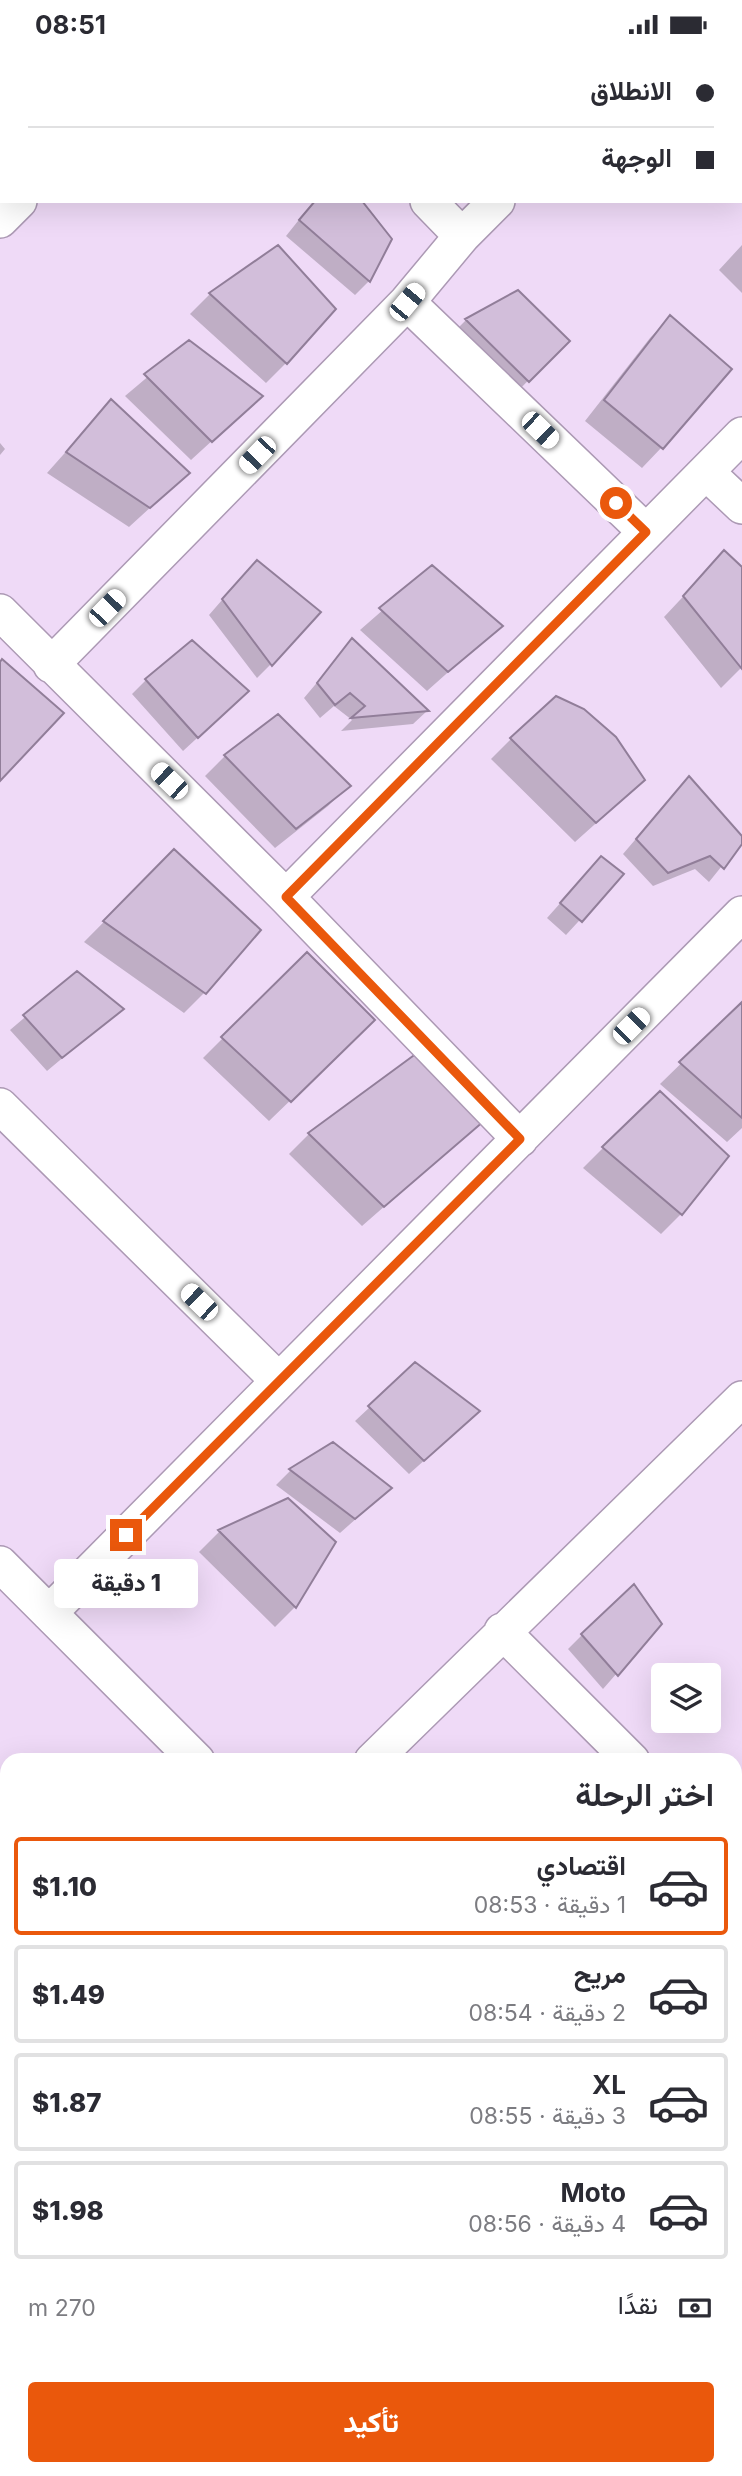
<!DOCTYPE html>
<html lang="ar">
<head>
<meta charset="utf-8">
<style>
  body { margin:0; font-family:Inter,Vazirmatn,sans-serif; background:#f7f7f7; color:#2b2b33; direction:rtl; height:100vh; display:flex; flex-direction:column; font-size:26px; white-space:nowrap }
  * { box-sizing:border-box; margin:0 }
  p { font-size:23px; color:#7c7c81 }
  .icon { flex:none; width:38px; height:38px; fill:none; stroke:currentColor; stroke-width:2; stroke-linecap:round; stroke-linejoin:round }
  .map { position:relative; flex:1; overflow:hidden; direction:ltr }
  .drawer { position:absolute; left:0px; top:1704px; width:742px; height:723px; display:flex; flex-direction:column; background:#fff; border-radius:21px 21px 0 0; box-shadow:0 7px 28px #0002; direction:rtl }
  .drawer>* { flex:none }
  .banner { position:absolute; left:0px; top:0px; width:742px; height:154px; box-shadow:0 7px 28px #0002; direction:rtl; display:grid; align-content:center; height:154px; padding:0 28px; background:#fff }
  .controls { position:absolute; left:651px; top:1614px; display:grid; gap:14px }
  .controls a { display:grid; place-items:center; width:70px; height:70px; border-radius:7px; background:#fff; box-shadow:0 7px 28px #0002; font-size:35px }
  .end { position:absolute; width:32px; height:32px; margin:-16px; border:9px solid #ea580c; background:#fff; box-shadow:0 0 0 4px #fff }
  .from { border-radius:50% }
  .bubble { position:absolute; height:49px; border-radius:7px; background:#fff; box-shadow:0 7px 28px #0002; font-size:23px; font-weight:800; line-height:49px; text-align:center; direction:rtl }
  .car { position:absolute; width:21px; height:42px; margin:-21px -10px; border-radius:9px; box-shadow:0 0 5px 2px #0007; background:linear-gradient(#fff 24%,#345 0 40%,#fff 0 76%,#345 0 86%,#fff 0) }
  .banner b { display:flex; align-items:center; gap:24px; height:66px; font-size:26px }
  .banner b+b { border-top:2px solid #e1e1e2 }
  .banner i { width:18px; height:18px; background:#2b2b33 }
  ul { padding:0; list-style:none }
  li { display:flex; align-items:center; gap:21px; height:98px; margin:0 14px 10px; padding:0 14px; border:4px solid #e1e1e2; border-radius:7px }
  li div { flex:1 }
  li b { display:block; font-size:26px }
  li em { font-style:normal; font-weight:800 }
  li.active { border-color:#ea580c }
  li>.icon { width:63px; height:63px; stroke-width:1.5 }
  h2 { padding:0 28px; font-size:32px; line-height:84px }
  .pay { display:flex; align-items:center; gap:18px; height:77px; padding:0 28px; font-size:26px }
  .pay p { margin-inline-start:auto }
  .action { display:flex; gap:14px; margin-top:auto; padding:14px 28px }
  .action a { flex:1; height:80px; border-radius:7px; background:#ea580c; color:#fff; font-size:28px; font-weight:800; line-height:80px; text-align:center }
  .status { display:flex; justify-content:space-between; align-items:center; height:49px; padding:0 35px; background:#fff; direction:ltr }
  .status svg { height:19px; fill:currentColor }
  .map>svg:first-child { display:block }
  .shadow { fill:#0003 }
  .building { fill:#d2beda; stroke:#917e99; stroke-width:2 }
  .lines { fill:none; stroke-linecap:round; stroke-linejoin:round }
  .minor-casing { stroke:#ac99b4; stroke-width:38 }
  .minor { stroke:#fff; stroke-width:35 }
  .route { stroke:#ea580c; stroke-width:9 }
</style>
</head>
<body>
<div class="status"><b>08:51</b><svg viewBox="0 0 49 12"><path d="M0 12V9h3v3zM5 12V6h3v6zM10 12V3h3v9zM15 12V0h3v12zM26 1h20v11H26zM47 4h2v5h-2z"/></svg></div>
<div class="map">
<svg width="742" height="2427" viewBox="0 0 742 2427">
  <rect width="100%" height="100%" fill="#efdaf7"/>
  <path class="shadow" d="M742,37v60l-2,-2z
    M314,152h46l9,80 -14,14 -69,-59z
    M742,196v48l-23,-23z
    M278,198l8,116 -20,20 -76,-69 20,-20z
    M670,268l-8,130 -20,21 -57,-47 65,-83z
    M466,271l101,21 -53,54 -62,-61z
    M189,293l72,54 -70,64 -66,-64z
    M111,352l77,72 -59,54 -82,-54z
    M0,394l5,6 -5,6z
    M724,504l18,16v98l-21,21 -57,-71z
    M432,518l68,59 -73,65 -67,-61z
    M242,528l29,87 -14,14 -48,-63z
    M352,592l75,70 -14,13 -72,7 11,-11 -18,-14 -14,12 -16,-20z
    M146,631l87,25 -50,46 -51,-57z
    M277,667l71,70 -20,20 -53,42 -70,-72 20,-20z
    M511,690l111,61 -47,42 -84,-83z
    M675,744l67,48 -33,41 -14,-13 -42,17 -30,-32z
    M174,802l31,141 -21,21 -100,-71z
    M587,824l35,1 -56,61 -19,-17z
    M307,905l46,86 -84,81 -66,-63z
    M77,924l44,36 -74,62 -37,-41z
    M742,955v124l-15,14 -67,-58z
    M482,1072l-120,105 -73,-72 20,-20z
    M603,1099l78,66 -20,20 -78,-66z
    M370,1358l93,19 -54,48 -54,-53z
    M333,1395l42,58 -35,31 -64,-48 14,-14z
    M288,1451l45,43 -38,64 -20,20 -76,-75 20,-20z
    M660,1575l-57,65 -35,-40 14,-14z
    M7,2187v97l-7,-6v-83z"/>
  <path class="building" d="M315,152h47l30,38 -22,43 -71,-62z
    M278,196l58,64 -49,55 -78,-71z
    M518,241l52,51 -41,41 -64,-63z
    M670,266l62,54 -69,80 -59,-49z
    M189,291l74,56 -51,46 -68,-68z
    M111,350l79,74 -40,35 -84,-56z
    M724,501l18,17v102l-59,-73z
    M257,511l64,52 -49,54 -50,-67z
    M432,516l71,61 -55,46 -69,-64z
    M352,589l77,73 -78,7 14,-12 -15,-13 -15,12 -18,-22z
    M192,591l57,51 -51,47 -53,-59z
    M2,610l62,54 -64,68v-119z
    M556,647l28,13 32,28 29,43 -49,43 -86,-85z
    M278,665l73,72 -55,43 -72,-74z
    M689,727l53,60v8l-18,25 -14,-13 -42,17 -32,-34z
    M174,800l87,81 -55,64 -103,-73z
    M601,807l23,18 -42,48 -22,-19z
    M307,903l68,68 -84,82 -70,-65z
    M77,922l47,38 -62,49 -39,-43z
    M742,953v116l-63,-56z
    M417,1004l67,68 -100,86 -76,-74z
    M660,1042l69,65 -47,59 -80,-68z
    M415,1313l65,49 -56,50 -56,-55z
    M333,1393l59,46 -37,31 -66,-50z
    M288,1449l48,44 -40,66 -78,-78z
    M634,1535l28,40 -44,52 -37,-42z
    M7,2188v51l-7,-6v-37z"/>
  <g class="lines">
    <defs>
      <path id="minor" d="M282,0l1,2
        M167,2l2,-2
        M649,2l1,-2
        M428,152l34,35
        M0,171l19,-19
        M407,253l239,230
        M706,423l36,34
        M0,563l286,285 234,242
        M51,616l356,-363 55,-66 35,-35
        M286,848l456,-462
        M0,1057l279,275
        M0,1515l197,197
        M49,1564l693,-699
        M502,1582l130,130
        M372,1712l370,-362
        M735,1815l7,7
        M0,2041l7,-7
        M735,2239l7,7
        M735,2328l7,-7
        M636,2427l6,-7"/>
    </defs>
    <use href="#minor" class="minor-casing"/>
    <use href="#minor" class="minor"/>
  </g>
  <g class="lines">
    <path class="route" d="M126,1486l394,-396 -234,-242 360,-365 -30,-29"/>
  </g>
</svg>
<div class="controls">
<a><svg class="icon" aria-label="layers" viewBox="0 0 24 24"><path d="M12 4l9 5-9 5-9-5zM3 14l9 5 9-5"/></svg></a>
</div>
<i class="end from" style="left:616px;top:454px"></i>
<i class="end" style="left:126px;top:1486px"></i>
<div class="bubble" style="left:54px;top:1510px;width:144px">1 دقيقة</div>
<i class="car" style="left:407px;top:253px;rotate:40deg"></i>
<i class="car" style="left:540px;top:381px;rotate:134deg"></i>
<i class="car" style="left:257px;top:406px;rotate:224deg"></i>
<i class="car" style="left:107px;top:559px;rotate:44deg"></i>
<i class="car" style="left:169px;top:732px;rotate:314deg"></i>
<i class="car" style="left:631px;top:977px;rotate:45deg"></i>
<i class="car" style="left:199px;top:1253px;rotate:314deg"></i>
<div class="banner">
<b><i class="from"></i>الانطلاق</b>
<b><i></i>الوجهة</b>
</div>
<section class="drawer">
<h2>اختر الرحلة</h2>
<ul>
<li class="active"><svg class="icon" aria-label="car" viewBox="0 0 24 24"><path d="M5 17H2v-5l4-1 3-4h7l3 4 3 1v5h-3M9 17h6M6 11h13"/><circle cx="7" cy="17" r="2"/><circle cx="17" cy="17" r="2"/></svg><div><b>اقتصادي</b><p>1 دقيقة · 08:53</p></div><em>$1.10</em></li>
<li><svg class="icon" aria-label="car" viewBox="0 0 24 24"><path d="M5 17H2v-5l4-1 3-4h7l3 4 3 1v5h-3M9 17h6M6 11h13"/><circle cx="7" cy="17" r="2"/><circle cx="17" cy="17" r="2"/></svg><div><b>مريح</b><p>2 دقيقة · 08:54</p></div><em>$1.49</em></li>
<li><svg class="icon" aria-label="car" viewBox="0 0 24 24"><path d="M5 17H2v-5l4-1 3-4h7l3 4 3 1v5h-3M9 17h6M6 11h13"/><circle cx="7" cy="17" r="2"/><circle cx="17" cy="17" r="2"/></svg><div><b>XL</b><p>3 دقيقة · 08:55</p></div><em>$1.87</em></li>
<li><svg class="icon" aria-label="car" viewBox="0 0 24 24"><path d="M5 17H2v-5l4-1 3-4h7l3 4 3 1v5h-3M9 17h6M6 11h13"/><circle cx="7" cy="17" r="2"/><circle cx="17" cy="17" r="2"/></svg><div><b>Moto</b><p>4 دقيقة · 08:56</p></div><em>$1.98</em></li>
</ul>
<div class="pay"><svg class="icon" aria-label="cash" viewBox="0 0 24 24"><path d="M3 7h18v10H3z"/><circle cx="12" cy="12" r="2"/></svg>نقدًا<p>270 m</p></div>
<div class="action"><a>تأكيد</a></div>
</section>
</div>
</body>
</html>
